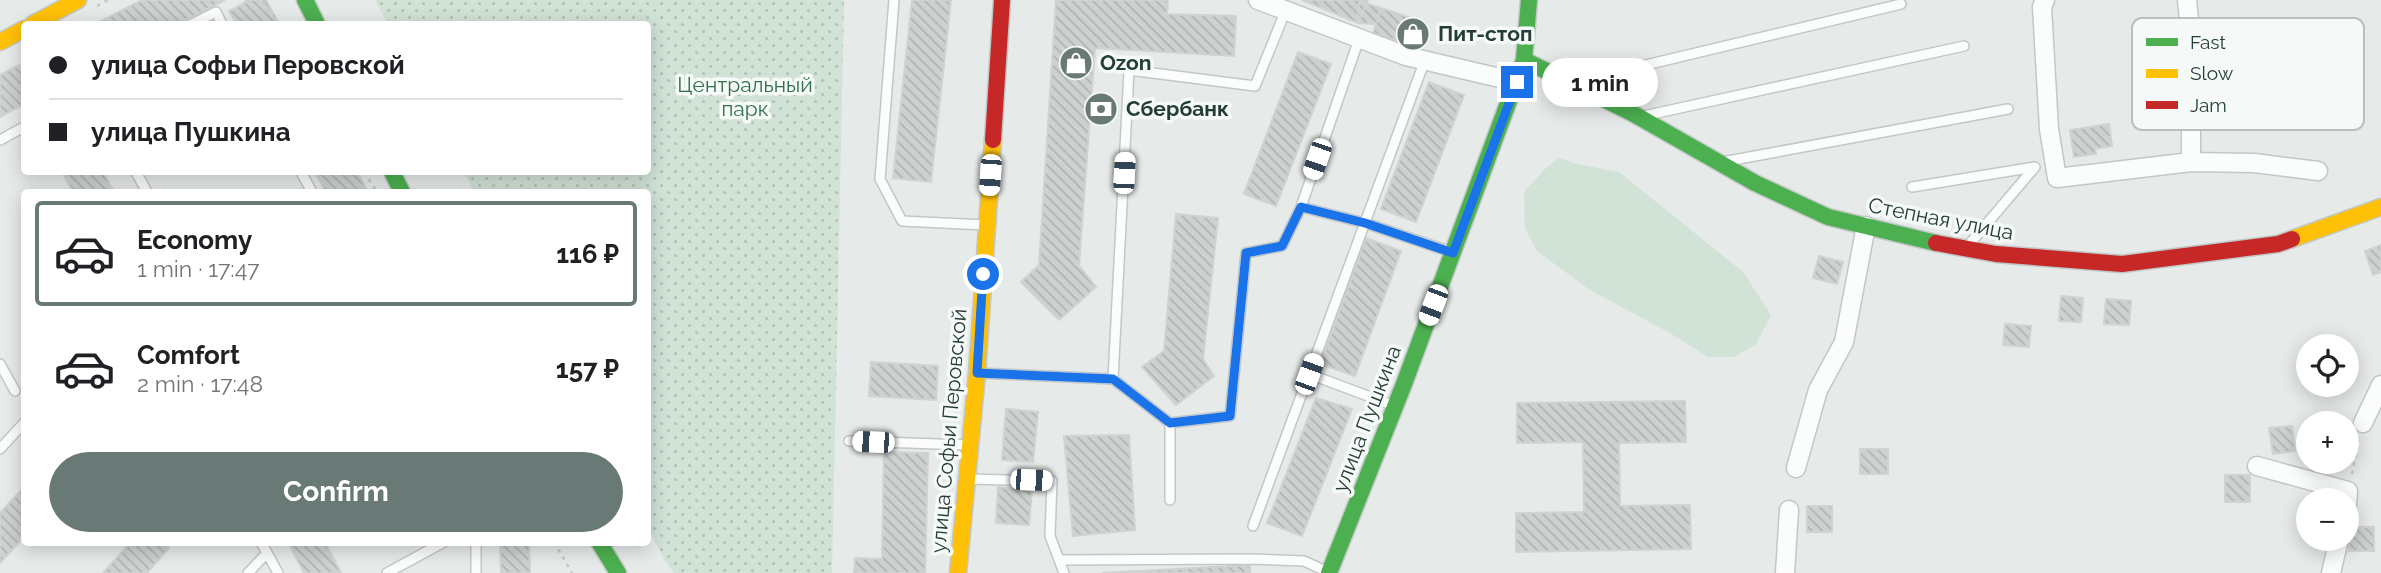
<!DOCTYPE html>
<html lang="en">
<head>
<meta charset="utf-8">
<style>
  body { margin:0; font-family:Raleway,sans-serif; background:#f2f2f2; color:#202124; height:100vh; display:flex; flex-direction:column; font-size:26px; white-space:nowrap }
  * { box-sizing:border-box; margin:0 }
  p { font-size:23px; color:#757577 }
  .icon { flex:none; width:38px; height:38px; fill:none; stroke:currentColor; stroke-width:2; stroke-linecap:round; stroke-linejoin:round }
  .map { position:relative; flex:1; overflow:hidden }
  .sheet { position:absolute; left:21px; top:189px; width:630px; height:357px; display:flex; flex-direction:column; background:#fff; border-radius:7px; box-shadow:0 4px 18px #0003 }
  .sheet>* { flex:none }
  .top-card { position:absolute; left:21px; top:21px; width:630px; height:154px; border-radius:7px; box-shadow:0 4px 18px #0003; display:grid; align-content:center; height:154px; padding:0 28px; background:#fff }
  .tools { position:absolute; left:2296px; top:334px; display:grid; gap:14px }
  .tools a { display:grid; place-items:center; width:63px; height:63px; border-radius:50%; background:#fff; box-shadow:0 4px 18px #0003; font-size:35px }
  .end { position:absolute; width:32px; height:32px; margin:-16px; border:9px solid #1a73e8; background:#fff; box-shadow:0 0 0 4px #fff }
  .from { border-radius:50% }
  .bubble { position:absolute; height:49px; border-radius:24px; background:#fff; box-shadow:0 4px 18px #0003; font-size:23px; font-weight:700; line-height:49px; text-align:center }
  .car { position:absolute; width:21px; height:42px; margin:-21px -10px; border-radius:9px; box-shadow:0 0 5px 2px #0007; background:linear-gradient(#fff 24%,#345 0 40%,#fff 0 76%,#345 0 86%,#fff 0) }
  .top-card b { display:flex; align-items:center; gap:24px; height:66px; font-size:26px }
  .top-card b+b { border-top:2px solid #e0e0e0 }
  .top-card i { width:18px; height:18px; background:#202124 }
  ul { padding:12px 0 0; list-style:none }
  li { display:flex; align-items:center; gap:21px; height:105px; margin:0 14px 10px; padding:0 14px; border:4px solid transparent; border-radius:7px }
  li div { flex:1 }
  li b { display:block; font-size:26px }
  li em { font-style:normal; font-weight:700 }
  li.on { border-color:#697a76 }
  li>.icon { width:63px; height:63px; stroke-width:1.5 }
  .cta { display:flex; gap:14px; margin-top:auto; padding:14px 28px }
  .cta a { flex:1; height:80px; border-radius:42px; background:#697a76; color:#fff; font-size:28px; font-weight:700; line-height:80px; text-align:center }
  .map>svg:first-child { display:block }
  .grass { fill:#d1e2d6 }
  .park { fill:url(#park-dots) }
  .building { fill:url(#building-back-hatch); stroke:#cfd3d1; stroke-width:2 }
  .lines { fill:none; stroke-linecap:round; stroke-linejoin:round }
  .lane-casing { stroke:#c3c7c5; stroke-width:12 }
  .street-casing { stroke:#c3c7c5; stroke-width:21 }
  .fast-casing { stroke:#c2c8c5; stroke-width:19 }
  .slow-casing { stroke:#c2c8c5; stroke-width:19 }
  .jam-casing { stroke:#c2c8c5; stroke-width:19 }
  .path { stroke:#c2cac8; stroke-width:2.5; stroke-dasharray:3.5 5; stroke-linecap:butt }
  .lane { stroke:#fbfcfc; stroke-width:9 }
  .street { stroke:#fbfcfc; stroke-width:18 }
  .fast { stroke:#4caf50; stroke-width:16 }
  .slow { stroke:#ffc107; stroke-width:16 }
  .jam { stroke:#c62828; stroke-width:16 }
  .route { stroke:#1a73e8; stroke-width:9 }
  .labels { text-anchor:middle; stroke-width:7; stroke-linejoin:round; paint-order:stroke }
  .poi-label { font-size:21px; font-weight:bold; fill:#253d38; stroke:#f5f9f7; text-anchor:start }
  .park-label { font-size:21px; fill:#32704e; stroke:#f5f9f7 }
  .street-label { font-size:21px; fill:#253d38; stroke:#f5f9f7 }
  .key { fill:#f5f9f7; stroke:#b7c1be; stroke-width:2 }
  .key-label { font-size:19px; fill:#253d38 }
</style>
</head>
<body>
<div class="map">
<svg width="2381" height="573" viewBox="0 0 2381 573">
  <defs>
    <pattern id="park-dots" width="8" height="8" patternUnits="userSpaceOnUse" patternTransform="scale(1.75)"><rect width="8" height="8" fill="#d1e2d6"/><path d="M2 2h.1M6 6h.1" fill="none" stroke="#b3c3b8" stroke-width="1.8" stroke-linecap="round"/></pattern>
    <pattern id="building-back-hatch" width="6" height="6" patternUnits="userSpaceOnUse" patternTransform="scale(1.75)"><rect width="6" height="6" fill="#cdd2d0"/><path d="M-1 5l2 2M0 0l6 6M5-1l2 2" fill="none" stroke="#b0b5b3"/></pattern>
  </defs>
  <rect width="100%" height="100%" fill="#e6eae8"/>
  <path class="grass" d="M1559,158l18,6 42,8 124,100 28,43 -15,29 -22,13h-26l-38,-24 -80,-43 -53,-39 -12,-23 -1,-36 21,-23z"/>
  <path class="park" d="M375,0h469l-12,573h-158l-9,-12 -17,-34v-335h-174l-10,-20h184v-148h-260z"/>
  <path class="building" d="M142,0h83l-47,24h-83z
    M245,0h21l13,24h-42l-8,-13 17,-9z
    M912,0h39l-20,182 -38,-4z
    M1056,0h112l-1,14 69,2 -2,40 -139,-8 -16,218 17,21 -37,33 -38,-38 18,-17z
    M1302,0h66l-10,23z
    M1359,1l22,7 -5,16 -18,-1z
    M1381,8l39,13 -11,23 -36,-11z
    M1298,52l33,12 -55,142 -32,-12z
    M19,65l5,11v28l-24,13v-42z
    M1429,82l35,13 -48,127 -35,-13z
    M2109,124l3,22 -17,3 1,5 -22,3 -4,-27z
    M62,172h41l11,20h-41z
    M315,172h42l11,20h-42z
    M1176,214l42,4 -15,141 11,17 -38,29 -34,-38 22,-16z
    M1366,238l35,13 -46,125 -35,-12z
    M2381,245v27l-8,3 -8,-24z
    M1819,256l24,6 -6,22 -24,-6z
    M2061,296l22,2 -2,24 -22,-1z
    M2106,299l25,2 -2,24 -25,-1z
    M2005,324l26,2 -2,21 -26,-2z
    M871,362l67,4 -2,34 -67,-4z
    M1316,398l36,11 -50,127 -35,-13z
    M1685,401l1,41 -67,1 1,63 70,-1 1,44 -175,3v-39l68,-1 -1,-70 -66,1v-40z
    M1006,409l32,3 -5,50 -31,-2z
    M2292,426l3,25 -22,3 -4,-26z
    M1129,435l6,95 -62,6 -9,-100z
    M1860,449h28v25h-28z
    M884,452l44,1 -3,120h-71l1,-15 27,1z
    M2225,475h25v27h-25z
    M24,487v50l-24,26v-50z
    M998,487l34,3 -3,35 -33,-2z
    M1807,506h25v26h-25z
    M2349,527h25v24h-25z
    M131,542h32l6,6 -22,25h-44z
    M288,542h37l16,31h-37z
    M500,542h29l1,31h-29z
    M1250,565v8h-148z"/>
  <g class="lines">
    <defs>
      <path id="lane" d="M894,0l-14,179 22,42 83,4
        M192,24l24,-12 6,12
        M1579,81l322,-77
        M1648,115l316,-69
        M0,140l24,-13
        M1728,161l280,-52
        M136,172l11,20
        M301,172l11,20
        M1912,187l123,-20 -68,80
        M1301,207l58,-168
        M0,364l15,27
        M978,373l135,6 16,-309 126,16 31,-76
        M1309,374l83,31
        M1113,379l57,44v77
        M1170,423l60,-7 16,-163 36,-7 19,-39 64,16 86,29
        M849,441l119,4
        M0,449l24,-26
        M969,479l83,2 -2,55 14,37
        M1253,526l172,-466
        M261,542l17,31
        M1059,560l193,-1 52,2 24,11
        M248,573l19,-20
        M387,573l57,-31
        M476,573v-31"/>
      <path id="street" d="M1258,0l148,56 111,26
        M2045,0l-3,7 7,122 8,49 134,-16
        M2187,0l4,38v124l63,1 64,8
        M2363,423l18,-38
        M2257,466l91,25 -1,14
        M1796,468l22,-78 26,-48 22,-116
        M1785,573l4,-63
        M2331,573l8,-34"/>
      <path id="fast" d="M305,0l12,24
        M1524,60l108,53 123,70 73,34 108,26
        M392,172l10,20
        M599,542l19,31
        M1329,573l75,-189 120,-324 5,-60"/>
      <path id="slow" d="M33,24l45,-24
        M0,42l24,-13
        M2292,239l89,-32
        M958,573l19,-200 16,-233"/>
      <path id="jam" d="M993,140l9,-140
        M1936,243l60,11 126,10 156,-20 14,-5"/>
    </defs>
    <use href="#lane" class="lane-casing"/>
    <use href="#street" class="street-casing"/>
    <use href="#fast" class="fast-casing"/>
    <use href="#slow" class="slow-casing"/>
    <use href="#jam" class="jam-casing"/>
    <path class="path" d="M264,0l15,24
      M97,6l11,-6
      M364,172l13,20
      M2352,474l7,-34
      M554,542l18,31"/>
    <use href="#lane" class="lane"/>
    <use href="#street" class="street"/>
    <use href="#fast" class="fast"/>
    <use href="#slow" class="slow"/>
    <use href="#jam" class="jam"/>
  </g>
  <g class="lines">
    <path class="route" d="M983,274l-6,99 136,6 57,44 60,-7 16,-163 36,-7 19,-39 64,16 88,30 64,-171"/>
  </g>
  <defs>
    <symbol id="shop-disc" viewBox="-11 -11 22 22"><circle r="9.5" fill="#697a76" stroke="#f5f9f7"/><path d="M-5-2.5h2.3a2.7 3.5 0 0 1 5.4 0H5L5.5 6h-11ZM-1.5-2.5h3a1.5 2.3 0 0 0-3 0Z" fill="#fff"/></symbol>
    <symbol id="bank-disc" viewBox="-11 -11 22 22"><circle r="9.5" fill="#697a76" stroke="#f5f9f7"/><path d="M-6-4H6V4H-6ZM0-2.3a2.3 2.3 0 1 0 0 4.6a2.3 2.3 0 1 0 0-4.6Z" fill="#fff"/></symbol>
  </defs>
  <g fill-rule="evenodd">
    <use href="#shop-disc" x="1394" y="15" width="38" height="38"/>
    <use href="#shop-disc" x="1057" y="44" width="38" height="38"/>
    <use href="#bank-disc" x="1082" y="90" width="38" height="38"/>
  </g>
  <g class="labels">
    <g class="poi-label">
      <text x="1438" y="41">Пит-стоп</text>
      <text x="1100" y="70">Ozon</text>
      <text x="1126" y="116">Сбербанк</text>
    </g>
    <g class="park-label">
      <text x="745" y="92">Центральный<tspan x="745" dy="24">парк</tspan></text>
    </g>
    <g class="street-label">
      <text transform="translate(1941 219) rotate(11)" y="7">Степная улица</text>
      <text transform="translate(1367 419) rotate(-69)" y="7">улица Пушкина</text>
      <text transform="translate(949 431) rotate(-85)" y="7">улица Софьи Перовской</text>
    </g>
  </g>
  <rect x="2132" y="18" width="232" height="112" rx="10" class="key"/>
  <rect x="2146" y="38" width="32" height="8" fill="#4caf50"/>
  <rect x="2146" y="69" width="32" height="9" fill="#ffc107"/>
  <rect x="2146" y="101" width="32" height="8" fill="#c62828"/>
  <g class="key-label">
    <text x="2190" y="49">Fast</text>
    <text x="2190" y="80">Slow</text>
    <text x="2190" y="112">Jam</text>
  </g>
</svg>
<div class="tools">
<a><svg class="icon" aria-label="locate" viewBox="0 0 24 24"><circle cx="12" cy="12" r="6"/><path d="M12 2v4M12 18v4M2 12h4M18 12h4"/></svg></a>
<a>+</a>
<a>−</a>
</div>
<i class="end from" style="left:983px;top:274px"></i>
<i class="end" style="left:1517px;top:82px"></i>
<div class="bubble" style="left:1542px;top:58px;width:116px">1 min</div>
<i class="car" style="left:1317px;top:159px;rotate:199deg"></i>
<i class="car" style="left:1124px;top:173px;rotate:3deg"></i>
<i class="car" style="left:990px;top:175px;rotate:184deg"></i>
<i class="car" style="left:1433px;top:305px;rotate:201deg"></i>
<i class="car" style="left:1309px;top:374px;rotate:20deg"></i>
<i class="car" style="left:873px;top:442px;rotate:272deg"></i>
<i class="car" style="left:1031px;top:480px;rotate:92deg"></i>
<div class="top-card">
<b><i class="from"></i>улица Софьи Перовской</b>
<b><i></i>улица Пушкина</b>
</div>
<section class="sheet">
<ul>
<li class="on"><svg class="icon" aria-label="car" viewBox="0 0 24 24"><path d="M5 17H2v-5l4-1 3-4h7l3 4 3 1v5h-3M9 17h6M6 11h13"/><circle cx="7" cy="17" r="2"/><circle cx="17" cy="17" r="2"/></svg><div><b>Economy</b><p>1 min · 17:47</p></div><em>116 ₽</em></li>
<li><svg class="icon" aria-label="car" viewBox="0 0 24 24"><path d="M5 17H2v-5l4-1 3-4h7l3 4 3 1v5h-3M9 17h6M6 11h13"/><circle cx="7" cy="17" r="2"/><circle cx="17" cy="17" r="2"/></svg><div><b>Comfort</b><p>2 min · 17:48</p></div><em>157 ₽</em></li>
</ul>
<div class="cta"><a>Confirm</a></div>
</section>
</div>
</body>
</html>
